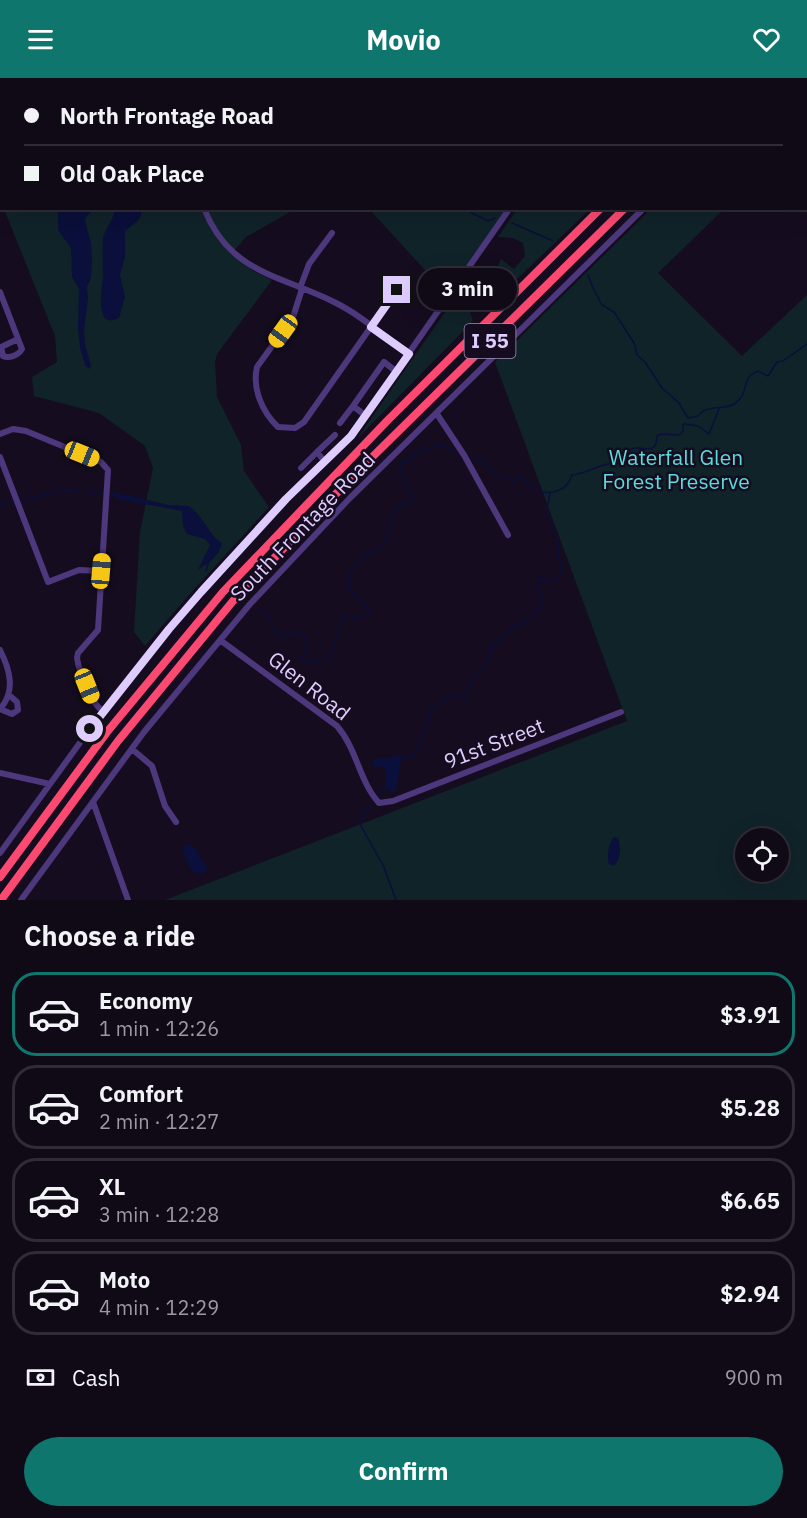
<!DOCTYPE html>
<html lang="en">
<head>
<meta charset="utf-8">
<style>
  body { margin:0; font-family:"IBM Plex Sans",sans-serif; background:#191320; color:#f1f3f6; height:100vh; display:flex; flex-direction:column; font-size:22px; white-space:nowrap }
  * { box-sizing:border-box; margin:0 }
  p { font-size:20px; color:#9c9aa1 }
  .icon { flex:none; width:33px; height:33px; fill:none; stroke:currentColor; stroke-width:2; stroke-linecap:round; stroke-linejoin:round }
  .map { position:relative; height:822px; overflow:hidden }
  .details { display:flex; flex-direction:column; background:#100a17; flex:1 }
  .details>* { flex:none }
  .hud { position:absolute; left:0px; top:0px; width:807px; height:132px; box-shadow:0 6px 24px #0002,0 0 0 2px #302b36; display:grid; align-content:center; height:132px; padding:0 24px; background:#100a17 }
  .tools { position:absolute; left:735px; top:750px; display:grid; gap:12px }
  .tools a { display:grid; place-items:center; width:54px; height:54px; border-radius:50%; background:#100a17; box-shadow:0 6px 24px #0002,0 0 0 2px #302b36; font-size:30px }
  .end { position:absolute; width:27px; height:27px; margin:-14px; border:8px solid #deccfe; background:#111; box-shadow:0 0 0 3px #111 }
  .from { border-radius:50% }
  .bubble { position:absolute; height:42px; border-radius:21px; background:#100a17; box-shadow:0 6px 24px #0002,0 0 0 2px #302b36; font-size:20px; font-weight:800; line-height:42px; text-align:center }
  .car { position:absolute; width:18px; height:36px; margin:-18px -9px; border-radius:8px; box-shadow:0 0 4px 2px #0007; background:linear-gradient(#f5c518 24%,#345 0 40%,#f5c518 0 76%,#345 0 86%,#f5c518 0) }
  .hud b { display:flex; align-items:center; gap:21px; height:57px; font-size:22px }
  .hud b+b { border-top:2px solid #302b36 }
  .hud i { width:15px; height:15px; background:#f1f3f6 }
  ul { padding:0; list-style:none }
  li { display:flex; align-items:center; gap:18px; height:84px; margin:0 12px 9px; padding:0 12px; border:3px solid #302b36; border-radius:24px }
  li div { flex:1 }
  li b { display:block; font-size:22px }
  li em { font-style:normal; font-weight:800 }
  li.selected { border-color:#0f766e }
  li>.icon { width:54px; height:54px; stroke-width:1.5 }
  h2 { padding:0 24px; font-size:27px; line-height:72px }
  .pay { display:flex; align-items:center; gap:15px; height:66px; padding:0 24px; font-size:22px }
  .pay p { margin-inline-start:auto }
  .primary-button { display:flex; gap:12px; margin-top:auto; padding:12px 24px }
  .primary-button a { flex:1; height:69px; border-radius:36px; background:#0f766e; color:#fff; font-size:24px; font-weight:800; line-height:69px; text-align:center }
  header { display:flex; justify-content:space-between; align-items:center; height:78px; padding:0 24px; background:#0f766e; color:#fff; font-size:27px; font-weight:800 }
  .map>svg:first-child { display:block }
  .green { fill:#102329; fill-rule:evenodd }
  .water { fill:#0a0f3b }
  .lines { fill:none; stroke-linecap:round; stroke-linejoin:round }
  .stream { stroke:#0a0f3b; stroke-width:1.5 }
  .minor { stroke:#4d387d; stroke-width:6 }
  .highway { stroke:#fc4971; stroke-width:8 }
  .route { stroke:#deccfe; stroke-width:8 }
  .labels { text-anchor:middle; stroke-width:5; stroke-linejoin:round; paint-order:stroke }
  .shield { fill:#150d1f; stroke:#a293bb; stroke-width:1.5 }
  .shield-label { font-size:20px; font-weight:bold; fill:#deccfe }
  .park-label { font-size:21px; fill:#5adcdc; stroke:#150d1f }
  .street-label { font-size:21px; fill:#deccfe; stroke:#150d1f }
</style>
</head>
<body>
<header><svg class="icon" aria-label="menu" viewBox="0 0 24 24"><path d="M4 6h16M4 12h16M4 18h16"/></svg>Movio<svg class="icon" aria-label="heart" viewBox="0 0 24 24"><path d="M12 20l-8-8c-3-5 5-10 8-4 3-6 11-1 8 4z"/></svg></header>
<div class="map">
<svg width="807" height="822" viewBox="0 0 807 822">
  <rect width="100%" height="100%" fill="#150d1f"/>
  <path class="green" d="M0,0l68,1 -66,1 -1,123z
    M518,130l72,1 -75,72 -17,-14 3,-8 13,10 11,-13 -2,-13 -10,-5 -15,-1z
    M4,131h291l-49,28 -15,17 24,18 17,8 -55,74 -2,9 2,34 24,48 3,26 25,36 -81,89 -43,50 -11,-14 6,-100 13,-64 -8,-22 -46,-33 -65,-17 -2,-19 25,-15 -2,-26z
    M369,131h138l-60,85z
    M651,131h73l-66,64 84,83 65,-61v605h-642l462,-179 -132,-359zM746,760h32v34h-32z
    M461,211l5,10 7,22 -116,118z"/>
  <path class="water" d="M58,131h36l-8,8 -1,4 6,22 1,18 -1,17 -4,9 1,11 -4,32 1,14 6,22 -2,3 -4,-4 -5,-17 -2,-21 1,-38 -7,-12 -1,-29 -13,-18z
    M115,131h26c2,13 -9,14 -16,23v25l-5,18 5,22 -6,21c-25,13 -17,-30 -16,-41 0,-13 -1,-26 0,-38 2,-11 11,-20 12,-30z
    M113,414l56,13 20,1 8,7 18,25 7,5c-3,14 -13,19 -24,27l12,-25 -5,-6 -18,-5 -4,-8 -1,-15 -64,-12 -7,-4z
    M397,677l4,1c0,10 -4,25 -5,35l-5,2 -6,-7v-18l-3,-2 -8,1 -2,-8 19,-1z
    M614,759l4,1c3,9 3,21 -4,28l-5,-2c-3,-8 0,-21 5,-27z
    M186,765l9,5 13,21 -7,6 -10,-5 -9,-19z"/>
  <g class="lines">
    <path class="stream" d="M392,2v-2
      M470,130v4l18,9 7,-3
      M512,145l41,18
      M588,197l5,13 9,17 12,7 20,31 3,12 8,7 17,26 17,15 9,15 10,-2c9,-12 24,-5 36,-12 14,-9 9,-21 16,-28 2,-3 6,-4 8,-5l10,5 9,-14 6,-1 24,-17
      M471,379l5,3h7c5,12 19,19 32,20l4,-3 13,8 2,5c15,5 33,3 38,-15 17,-2 28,-12 44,-12l5,-4 1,-7c5,-1 10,-3 14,-4 9,-1 21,7 21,-12l4,-2 18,1 4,-4v-6l2,-1 13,2 11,8 10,-25
      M22,423l40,-11 41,3
      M0,428l9,-5h4
      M206,493l3,-10
      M256,531l7,1 10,19 6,7c9,-2 17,-7 25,0l3,10 -5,11 3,5 22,-3c8,-8 6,-14 9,-23 3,-7 6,-11 7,-19 14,-1 11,7 26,-5 -3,-12 -21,-15 -21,-29 -1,-9 9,-22 16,-28 5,-3 12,-1 17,-7 9,-10 6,-30 16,-39 5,-4 12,-6 17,-9l-12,-26 -2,-11 8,-1 6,-9 28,-8 10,5 1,-1
      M401,678l12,1 13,-31 5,-17 23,-15 7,5h4l3,-4 -2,-5 5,-6v-6l13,-10 5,-7 -1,-3 3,-4 -1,-7c8,-3 8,-7 14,-13 19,-16 27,-7 40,-35l-7,-10 2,-11 13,4 4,-1 6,-9 -4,-19 1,-7 -12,-36 3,-17
      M377,721l8,-13
      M374,725l-11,12 -2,11 22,39 13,35"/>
    <path class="minor" d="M172,0l1,2
      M447,0l1,2
      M533,0l2,2
      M282,2l1,-2
      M602,2l1,-2
      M806,30h1
      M204,130c25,65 76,67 130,94 27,13 51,35 75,52
      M300,210l9,-24 23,-31
      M302,211l-9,28 -36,50c-5,21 5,45 21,60l17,1 9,-6 93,-132
      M0,214l22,57c-3,6 -13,10 -19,7l-2,-9 17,-8
      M437,336l27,41 44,80
      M366,338l-13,-10 31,-44 13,10
      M340,345l13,-17
      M0,356l13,-5 13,2 75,31 7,8 -10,160 -20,23 -1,5c2,13 14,46 26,53
      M0,379l48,125 31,-12 22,1
      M325,384l-8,-10 18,-17
      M301,390l16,-16
      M220,562l117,86c20,23 22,55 42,77l14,-2 228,-89
      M0,572c10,20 16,41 0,59
      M0,631l12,5 6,-4 -1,-8 -8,-7
      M132,671l20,17 13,40 11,16
      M0,695l50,11
      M93,724l35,98
      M0,775l103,-142 66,-82 117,-130 65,-63 159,-228
      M21,822l123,-168 106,-128 99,-105 295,-291"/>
    <path class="highway" d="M722,2l1,-2
      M734,2l2,-2
      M755,2l2,-2
      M806,6l1,-1
      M0,799l107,-145 116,-140 165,-172 213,-212
      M1,822l117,-159 115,-140 122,-127 270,-266"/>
  </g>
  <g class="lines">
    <path class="route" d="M90,651l79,-100 32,-37 85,-93 65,-63 58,-82 -38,-27 26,-37"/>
  </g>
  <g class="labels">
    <rect class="shield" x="464.5" y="246" width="51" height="34" rx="4.5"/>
    <g class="shield-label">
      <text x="490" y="270">I 55</text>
    </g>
    <g class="park-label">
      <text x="676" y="387">Waterfall Glen<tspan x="676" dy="24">Forest Preserve</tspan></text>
    </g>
    <g class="street-label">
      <text transform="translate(303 449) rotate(-46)" y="7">South Frontage Road</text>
      <text transform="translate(309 608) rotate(38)" y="7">Glen Road</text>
      <text transform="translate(494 666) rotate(-21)" y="7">91st Street</text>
    </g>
  </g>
</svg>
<div class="tools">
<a><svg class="icon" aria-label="locate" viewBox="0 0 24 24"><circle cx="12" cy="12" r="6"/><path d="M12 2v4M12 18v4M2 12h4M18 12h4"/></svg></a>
</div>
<i class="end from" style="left:90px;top:651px"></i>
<i class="end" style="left:397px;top:212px"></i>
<div class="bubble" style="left:418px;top:190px;width:99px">3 min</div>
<i class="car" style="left:283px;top:253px;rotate:216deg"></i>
<i class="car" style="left:82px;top:376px;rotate:112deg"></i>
<i class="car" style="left:101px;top:493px;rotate:5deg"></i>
<i class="car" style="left:87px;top:608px;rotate:158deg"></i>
<div class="hud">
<b><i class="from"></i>North Frontage Road</b>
<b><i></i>Old Oak Place</b>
</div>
</div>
<section class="details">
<h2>Choose a ride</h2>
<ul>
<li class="selected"><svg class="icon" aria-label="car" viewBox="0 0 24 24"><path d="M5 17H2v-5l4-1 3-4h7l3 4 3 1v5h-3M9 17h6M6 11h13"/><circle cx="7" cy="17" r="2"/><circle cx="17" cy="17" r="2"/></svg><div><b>Economy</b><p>1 min · 12:26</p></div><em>$3.91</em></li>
<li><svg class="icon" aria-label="car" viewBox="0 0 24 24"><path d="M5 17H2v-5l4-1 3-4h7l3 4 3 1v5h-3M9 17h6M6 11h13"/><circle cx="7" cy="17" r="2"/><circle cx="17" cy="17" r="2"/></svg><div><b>Comfort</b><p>2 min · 12:27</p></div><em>$5.28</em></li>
<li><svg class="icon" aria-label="car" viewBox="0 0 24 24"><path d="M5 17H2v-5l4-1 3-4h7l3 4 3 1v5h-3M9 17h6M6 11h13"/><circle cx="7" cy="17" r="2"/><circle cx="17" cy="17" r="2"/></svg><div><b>XL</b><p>3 min · 12:28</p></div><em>$6.65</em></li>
<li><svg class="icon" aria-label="car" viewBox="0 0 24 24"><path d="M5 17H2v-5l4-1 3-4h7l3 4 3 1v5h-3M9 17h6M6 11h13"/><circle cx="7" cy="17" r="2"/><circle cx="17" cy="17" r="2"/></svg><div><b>Moto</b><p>4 min · 12:29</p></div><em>$2.94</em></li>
</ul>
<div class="pay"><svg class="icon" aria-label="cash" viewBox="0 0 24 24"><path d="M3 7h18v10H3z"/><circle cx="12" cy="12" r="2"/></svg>Cash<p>900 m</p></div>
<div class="primary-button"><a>Confirm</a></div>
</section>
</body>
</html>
